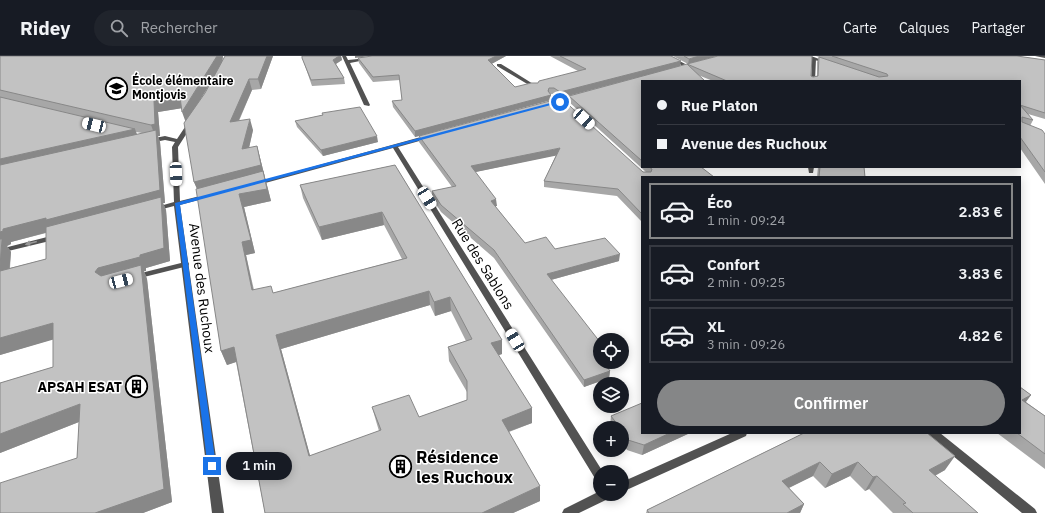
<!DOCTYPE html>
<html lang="fr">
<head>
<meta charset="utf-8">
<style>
  body { margin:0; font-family:"IBM Plex Sans",sans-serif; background:#20242c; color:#f1f3f6; height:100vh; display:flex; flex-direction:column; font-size:15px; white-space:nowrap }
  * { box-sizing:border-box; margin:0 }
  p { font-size:13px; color:#9ea1a6 }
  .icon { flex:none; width:22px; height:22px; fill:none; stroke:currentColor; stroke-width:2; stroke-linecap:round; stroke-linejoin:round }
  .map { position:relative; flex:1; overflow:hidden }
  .drawer { position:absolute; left:641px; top:120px; width:380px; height:258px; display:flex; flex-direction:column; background:#171b24; border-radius:0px; box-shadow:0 2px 10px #0003 }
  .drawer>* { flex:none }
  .banner { position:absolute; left:641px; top:24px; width:380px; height:88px; border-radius:0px; box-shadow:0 2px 10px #0003; display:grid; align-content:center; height:88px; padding:0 16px; background:#171b24 }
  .fabs { position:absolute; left:593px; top:277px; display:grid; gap:8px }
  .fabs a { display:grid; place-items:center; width:36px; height:36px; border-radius:50%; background:#171b24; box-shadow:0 2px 10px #0003; font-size:20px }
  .end { position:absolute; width:18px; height:18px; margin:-9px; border:5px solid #1a73e8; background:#fff; box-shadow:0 0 0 2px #fff }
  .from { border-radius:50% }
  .bubble { position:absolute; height:28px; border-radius:14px; background:#171b24; box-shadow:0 2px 10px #0003; font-size:13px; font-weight:600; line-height:28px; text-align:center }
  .car { position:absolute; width:12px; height:24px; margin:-12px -6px; border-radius:5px; box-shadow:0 0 3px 1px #0007; background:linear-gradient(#fff 24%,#345 0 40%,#fff 0 76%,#345 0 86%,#fff 0) }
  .banner b { display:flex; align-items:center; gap:14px; height:38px; font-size:15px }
  .banner b+b { border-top:1px solid #363941 }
  .banner i { width:10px; height:10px; background:#f1f3f6 }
  ul { padding:7px 0 0; list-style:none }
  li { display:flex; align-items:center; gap:12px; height:56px; margin:0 8px 6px; padding:0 8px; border:2px solid #363941; border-radius:0px }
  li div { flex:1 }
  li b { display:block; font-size:15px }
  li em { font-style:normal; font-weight:600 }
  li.selected { border-color:#858687 }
  li>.icon { width:36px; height:36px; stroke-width:1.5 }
  .button { display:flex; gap:8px; margin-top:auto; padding:8px 16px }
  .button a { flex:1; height:46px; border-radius:24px; background:#858687; color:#fff; font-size:16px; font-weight:600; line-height:46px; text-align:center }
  header { display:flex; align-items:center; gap:24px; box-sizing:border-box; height:56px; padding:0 20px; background:#171b24; border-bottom:1px solid #363941 }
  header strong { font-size:19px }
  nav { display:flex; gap:22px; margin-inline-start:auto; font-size:14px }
  .search { width:280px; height:36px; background:#20242c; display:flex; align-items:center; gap:10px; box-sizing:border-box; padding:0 14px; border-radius:22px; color:#9ea1a6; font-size:15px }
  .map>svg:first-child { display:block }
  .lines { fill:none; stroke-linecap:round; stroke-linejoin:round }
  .lane { fill:#525252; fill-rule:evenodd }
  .street { fill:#525252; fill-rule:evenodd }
  .wall { fill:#a7a7a7; fill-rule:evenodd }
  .shaded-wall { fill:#888 }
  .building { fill:#c2c2c2; stroke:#888; fill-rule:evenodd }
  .oneway { fill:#979797 }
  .route { fill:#1a73e8 }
  .labels { text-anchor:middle; stroke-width:3; stroke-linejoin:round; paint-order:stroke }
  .far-poi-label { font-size:12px; font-weight:bold; fill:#000; stroke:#fff; text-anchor:start }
  .street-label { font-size:14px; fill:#000; stroke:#fff }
  .poi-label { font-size:14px; font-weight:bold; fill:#000; stroke:#fff; text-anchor:end }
  .near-poi-label { font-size:17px; font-weight:bold; fill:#000; stroke:#fff; text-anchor:start }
</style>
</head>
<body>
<header>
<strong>Ridey</strong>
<div class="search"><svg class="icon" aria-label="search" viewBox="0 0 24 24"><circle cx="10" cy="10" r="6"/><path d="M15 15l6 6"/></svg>Rechercher</div>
<nav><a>Carte</a><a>Calques</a><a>Partager</a></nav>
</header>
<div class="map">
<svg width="1045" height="457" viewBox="0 0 1045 457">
  <rect width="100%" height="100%" fill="#fff"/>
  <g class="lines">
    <path class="lane" d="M664,0h6l21,11 -4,1z
      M1035,0h10v2z
      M814,2l2,1 -1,22h-4l1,-22z
      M497,8h4l37,23 -4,1 -37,-22z
      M808,111h6l-1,6h-4z
      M185,206h3l1,2 -1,2 -52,13 -4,-2 1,-2z"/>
    <path class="street" d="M342,0h4l2,4 20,-2 2,1 -20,4 20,42 -1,1 -5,-1z
      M804,0h7l19,7 -4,1z
      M189,65l5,1 -16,25 2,54 28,-7 3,2 -1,1 -30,8 44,308h-12l-38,-307 -19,5 -3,-2 1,-1 21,-6 -2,-55 3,-5 -10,-2 -10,2 -8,-3 3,-2 5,1 10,-2 12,3z
      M428,79l2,1v2l-32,9 205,325h-3v10l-4,-2 -203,-332 -135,37 -2,1 -3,-2 1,-1z
      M55,179h3l1,2 -1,2 -58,14v-4z
      M732,377h15l-1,3 -124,56v-10z
      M928,377h12l95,76 2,4h-15l-93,-77z
      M600,435v3h12l-2,4 -31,15h-17l2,-4z"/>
  </g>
  <path class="wall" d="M0,0h223l-1,6 51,-6 -12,33 -9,1 -13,31 14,9 -4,18 8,-2 14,55 -27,6 11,46 -9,2 8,35 19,3 129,-34 -18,-34 -62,15 -19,-42 -3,-13 95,-20 107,175v14l-4,1 34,53v15l-23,9 31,69 -27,12h-248l-29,-151 -9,3 -6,-14 -24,-163 -3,-6 -8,-61 -4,-13 -24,4 2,24h-2l2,6 5,61h-2l3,7 4,51 -24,7v3h-2l3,8 25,223 -29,11h-143l77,-55 2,-36 -79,31v-70l53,-16v-28l-53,16zM214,20l-9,17 -8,11 8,-12zM136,76l6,1 -5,2zM46,177v26l-36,9 1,-16 -4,-6 4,-2v-2zM430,249l5,11 16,-5 15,30 -18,6 1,14 18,31v8l-48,17 -47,-10 4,14 3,10 -69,25 -29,-107z
    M302,0h39l1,4 -6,4 8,14 1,6 -33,2 -8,-23z
    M372,0h134l-15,8 24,23 23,-4 40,-12 -28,-15h121l9,10 -120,32 -6,-4h-4l1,6 -113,30 205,42h3l-77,-70v-6l118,-32 124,12 2,1 4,-1v-14l2,-5 -3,-1h201l28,4v59l-17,-5 5,6 -3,6 15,8v50l-25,-36v-67h-307l-15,-6 -56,6v86h59l-59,10v44h-1l-24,-25 -73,-9v-6l12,-26 -81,17 22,34h-2l30,37 30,6 64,12 -68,19 49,82 10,9 -1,7 -25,9 -90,-129 -53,-46 -9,-14v-7l20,-4 -33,-45v-6l-4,1 -22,-30 -1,-6 10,-1 -2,-20 -27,2 -14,-19 -1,-5z
    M673,0h44l-29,8z
    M322,57l56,29 -55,14 -26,-29 -2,-6 28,-6z
    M818,111h46l1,10h-48z
    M1020,331l11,8 -5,7 19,14v53l-48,-36h23z
    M611,360l31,17h48l-48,22 -15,-5 -5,-7v-15h-10l-2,-2z
    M804,377l141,37 -10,6 43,37h-85l-24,-24 -4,2 -15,-15 -25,12 -12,-12 -24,12 15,16 -4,9h-154l1,-3z"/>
  <path class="shaded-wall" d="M217,0h6l-1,8 -36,59 -4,-11z
    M267,0h6l-12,33 -3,-10z
    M339,0h2l1,4 -8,5 -1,-5z
    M355,0h15l-15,2z
    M496,0h10l-18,10v-6z
    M699,0h18l-29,8 1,-5z
    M681,5l-1,5 -120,32v-6z
    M249,23l3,11 -19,43 -3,-11z
    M549,32v6l2,1v5l-136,37v-6l133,-40z
    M180,41l3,11 -25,4 2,24h-2l2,6 5,61h-2l3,7 4,51 -24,7v3h-2l3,8 25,223 -29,11h-48l10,-231 -53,-51 -41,11v2l-4,2 4,6 -3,32 -8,-13v-39l3,-3 152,-93 -4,-11 3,-24z
    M250,63l3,11 -7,31 -4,-12z
    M135,73l4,11 -139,32v-13z
    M377,80l1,6 -55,14 -2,-6z
    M257,90l14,55 -27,6 11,46 -9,2 10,49 -4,-14 -10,-48 -43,-48 -5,-12z
    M560,92l-1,7 -88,18v-7z
    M496,143l1,7 -6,1v-6z
    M382,156l2,13 -62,15 -3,-13z
    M620,198l-1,7 -72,20v-7z
    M429,235l1,14 -149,44 33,121 -5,-14 -33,-121z
    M450,241l1,14 -16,5 -1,-14z
    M53,267l9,14 -62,18v-17z
    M502,284v14l-11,4v-15z
    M234,291l5,14 -12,4 -6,-14z
    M610,315l-1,7 -25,9v-7z
    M1031,339l-7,9 -2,-4z
    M80,348l9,14 -89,35v-19z
    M532,352v15l-30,11v-14z
    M670,377h20l-48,22 2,-10z
    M955,400l-10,14 -26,14 10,-14z
    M820,406l-7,14 -37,18 6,-13z
    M858,406l-8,14 -25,12 7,-14z
    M877,420l-8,13 -4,2 8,-14z
    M540,430v15l-27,12h-31z
    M804,448l-4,9h-13z"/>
  <path class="building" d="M0,0h217l-35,56 -2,-15 -26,4 1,23 -4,1 -151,-35z
    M225,0h42l-9,23h-9l-19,43 20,-3 -8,30 15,-3 4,19 -67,17 -10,-59 21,-30z
    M302,0h37l-6,4 11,18 -33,2 -9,-22z
    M372,0h124l-8,4 27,27 16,-4h7l1,-2 47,-12 -26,-13h111l10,5 -121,31 -6,-4h-5l-1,3 3,4 -136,36 -23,-30 10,-1 -3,-25 -26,2 -15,-19z
    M684,0h15l-10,3z
    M718,0h94l-1,20 2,1 5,-1 1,-19 60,20 9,-1 -1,-2 -55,-18h185l28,4v53l-25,-8 13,15 -11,-3v5l20,8 3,4v38l-25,-35v-56h-293l-40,-17z
    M687,8l18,17h-63v80l-73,-65z
    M0,41l135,32 -135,30z
    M561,42l82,74h8l1,-3 -3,-2h52l13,10h-72v37l-24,-25 -74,-8 16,-33 -89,18 25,33 -5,2 34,42 21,-6 9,12 50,-11 15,16 -73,20 53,68v10l-3,1 3,4v5h4l6,9 -26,9 -90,-130 -53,-45 -9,-14 24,-5 -37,-50z
    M360,51l17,29 -56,14 -26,-29 28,-6 -1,-2z
    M156,74l4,60 -114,30v-2l-43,11v2l-3,1v-67z
    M395,109l107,175 -11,3 41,65 -30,12 38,66 -58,27h-217l-31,-166 -13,4 -25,-162 67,-18 4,18 -28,5 12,46 -9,2 10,48 19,-4 2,7 134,-35 -25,-46 -63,15 -19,-42zM429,235l5,11 16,-5 22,42 -24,8 19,34v19l-48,17 -10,-22 -37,12 9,23 -72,26 -33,-121z
    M820,111h44l1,10h-46z
    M161,141l3,51 -24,7v2l-42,11 -3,4 6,4 40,-11 23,224 -69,24h-95v-30l77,-25 3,-54 -80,30v-51l53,-16v-44l-53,15v-67l46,-12v-32z
    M0,183h2l-2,28z
    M1020,331l11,8 -9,5 23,16v38l-28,-21h3z
    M642,347v30h28l-26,12 -16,-5 -6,-9v-3h-2l-9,-12z
    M804,377h123l28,23 -26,14 49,43h-65l-10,-9 3,-1 -29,-27 -4,1 -15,-15 -26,12 -12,-12 -38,19 22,23 -17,9h-138l-2,-3z"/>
  <defs><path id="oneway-solid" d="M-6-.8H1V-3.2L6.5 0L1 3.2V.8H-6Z"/></defs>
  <use class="oneway" href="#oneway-solid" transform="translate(31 187) rotate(165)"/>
  <path class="route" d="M558,45l4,1 -382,103 36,261 -4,4 -4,-1 -33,-266z"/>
  <defs>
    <symbol id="school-ring" viewBox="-11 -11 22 22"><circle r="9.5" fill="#fff" stroke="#000" stroke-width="1.5"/><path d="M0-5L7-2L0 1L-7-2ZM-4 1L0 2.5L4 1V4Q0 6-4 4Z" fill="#000"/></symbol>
    <symbol id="building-ring" viewBox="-11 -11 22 22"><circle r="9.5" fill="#fff" stroke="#000" stroke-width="1.5"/><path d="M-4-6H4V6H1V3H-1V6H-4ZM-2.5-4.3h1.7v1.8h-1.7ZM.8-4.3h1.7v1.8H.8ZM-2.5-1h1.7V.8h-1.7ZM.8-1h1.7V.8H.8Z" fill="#000"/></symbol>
  </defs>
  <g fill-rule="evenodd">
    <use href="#school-ring" x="104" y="20" width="25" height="25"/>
    <use href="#building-ring" x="124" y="318" width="25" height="25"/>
    <use href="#building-ring" x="388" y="398" width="25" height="25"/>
  </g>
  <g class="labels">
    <g class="far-poi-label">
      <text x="132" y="29">École élémentaire<tspan x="132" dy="14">Montjovis</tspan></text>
    </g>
    <g class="street-label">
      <text transform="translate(483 208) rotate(58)" y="5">Rue des Sablons</text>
      <text transform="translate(202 232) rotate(83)" y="5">Avenue des Ruchoux</text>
    </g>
    <g class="poi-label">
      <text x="122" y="336">APSAH ESAT</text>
    </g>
    <g class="near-poi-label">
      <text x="416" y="407">Résidence<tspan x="416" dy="20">les Ruchoux</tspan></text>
    </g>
  </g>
</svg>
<div class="fabs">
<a><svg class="icon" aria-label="locate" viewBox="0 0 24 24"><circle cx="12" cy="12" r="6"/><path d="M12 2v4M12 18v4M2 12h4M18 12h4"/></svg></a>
<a><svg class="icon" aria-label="layers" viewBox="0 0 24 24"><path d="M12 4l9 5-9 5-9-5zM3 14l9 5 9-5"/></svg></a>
<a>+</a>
<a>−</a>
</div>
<i class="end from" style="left:560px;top:46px"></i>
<i class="end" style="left:212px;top:410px"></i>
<div class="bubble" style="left:226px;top:396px;width:66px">1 min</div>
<i class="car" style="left:584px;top:63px;rotate:132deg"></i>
<i class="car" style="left:94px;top:69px;rotate:284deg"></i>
<i class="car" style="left:176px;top:118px;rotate:178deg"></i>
<i class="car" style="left:427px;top:142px;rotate:148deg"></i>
<i class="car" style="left:121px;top:225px;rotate:75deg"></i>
<i class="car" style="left:515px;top:284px;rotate:329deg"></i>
<div class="banner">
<b><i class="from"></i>Rue Platon</b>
<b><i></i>Avenue des Ruchoux</b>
</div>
<section class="drawer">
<ul>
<li class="selected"><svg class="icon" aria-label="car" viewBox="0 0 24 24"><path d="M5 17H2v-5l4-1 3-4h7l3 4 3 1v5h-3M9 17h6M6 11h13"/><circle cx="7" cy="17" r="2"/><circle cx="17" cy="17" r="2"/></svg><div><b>Éco</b><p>1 min · 09:24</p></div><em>2.83 €</em></li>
<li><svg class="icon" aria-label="car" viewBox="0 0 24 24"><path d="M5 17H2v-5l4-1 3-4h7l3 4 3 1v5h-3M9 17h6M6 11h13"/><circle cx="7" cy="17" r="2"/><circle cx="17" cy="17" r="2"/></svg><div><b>Confort</b><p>2 min · 09:25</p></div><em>3.83 €</em></li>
<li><svg class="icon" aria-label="car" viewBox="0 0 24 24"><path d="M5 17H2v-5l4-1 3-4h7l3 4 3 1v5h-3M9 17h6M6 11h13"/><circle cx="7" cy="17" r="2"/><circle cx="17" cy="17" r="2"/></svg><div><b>XL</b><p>3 min · 09:26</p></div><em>4.82 €</em></li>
</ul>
<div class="button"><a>Confirmer</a></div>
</section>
</div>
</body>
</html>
